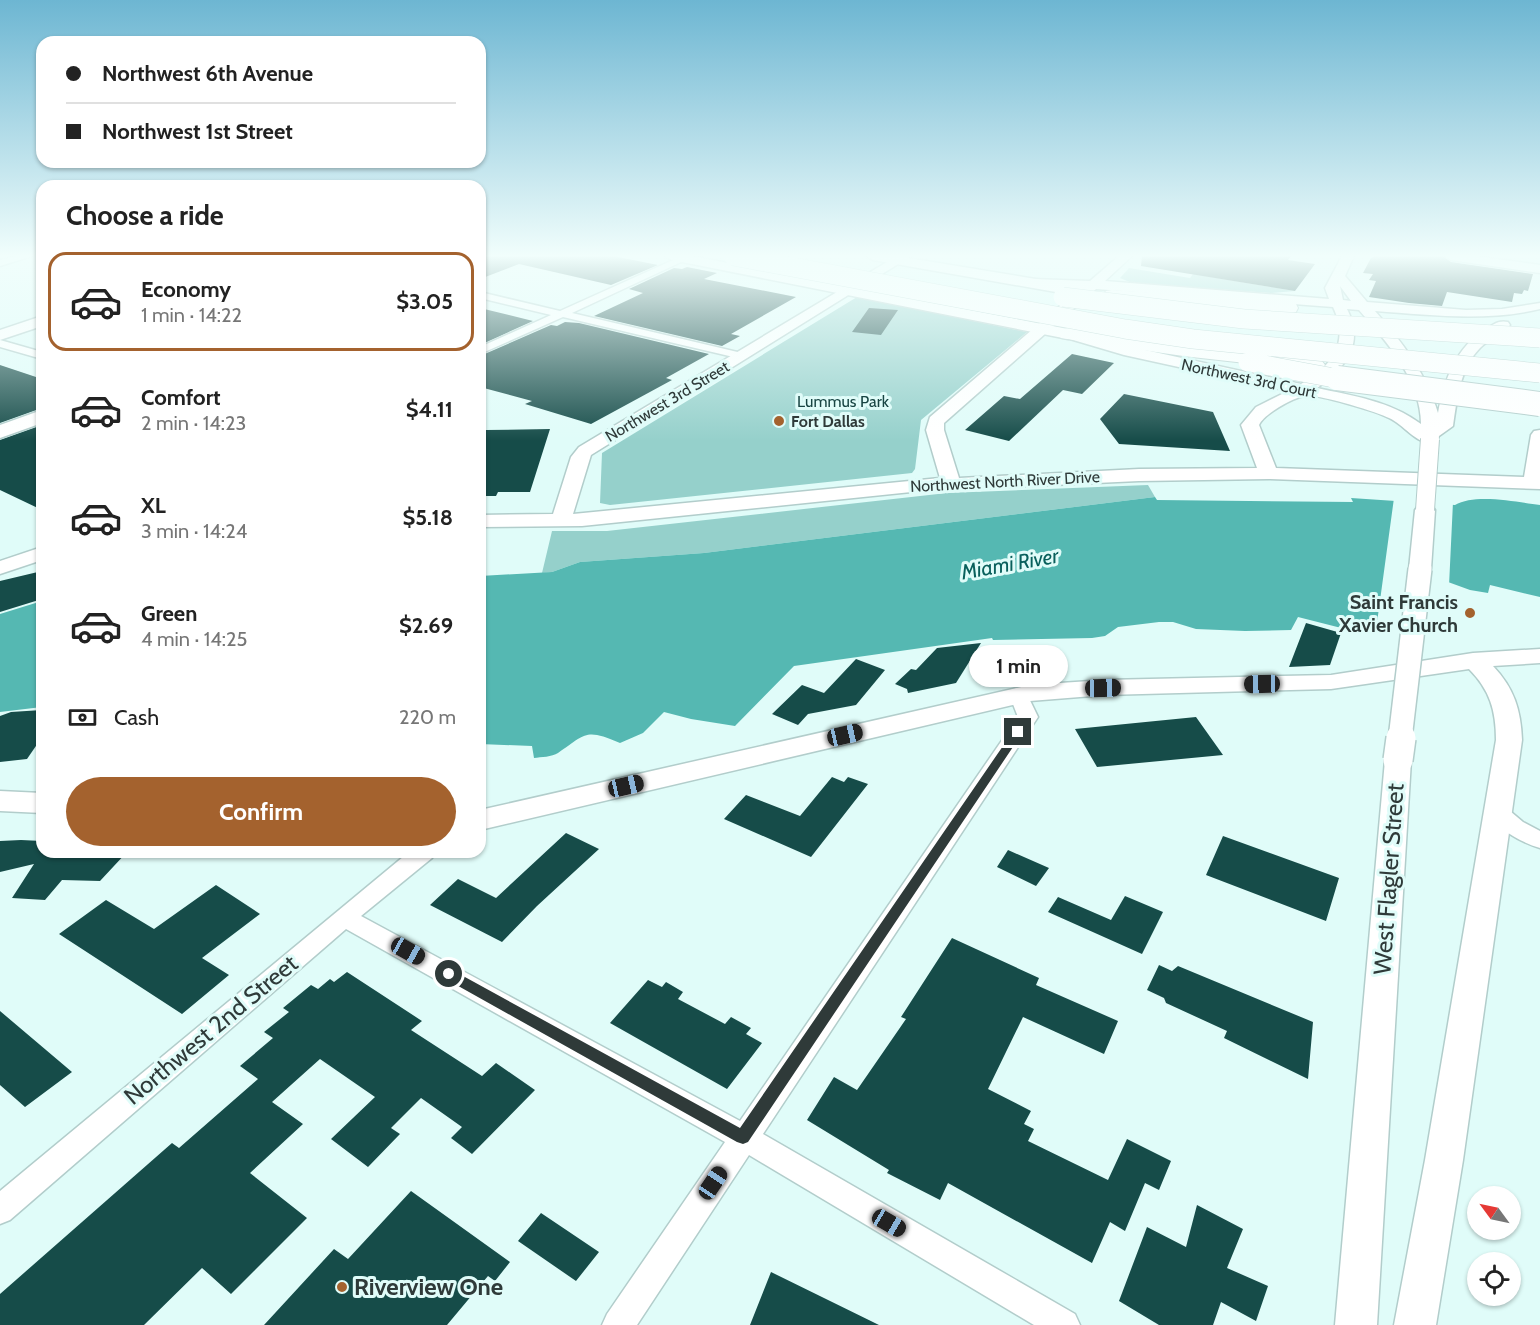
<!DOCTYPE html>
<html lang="en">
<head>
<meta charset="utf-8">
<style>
  body { margin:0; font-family:Cabin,sans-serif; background:#f2f2f2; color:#222; height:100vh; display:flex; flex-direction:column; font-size:22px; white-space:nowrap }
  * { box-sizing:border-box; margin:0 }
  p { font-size:20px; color:#767676 }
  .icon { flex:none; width:33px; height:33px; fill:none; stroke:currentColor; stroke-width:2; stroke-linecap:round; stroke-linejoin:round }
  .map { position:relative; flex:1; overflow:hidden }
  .sheet { position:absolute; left:36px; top:180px; width:450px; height:678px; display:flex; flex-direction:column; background:#fff; border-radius:18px; box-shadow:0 2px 4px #0004 }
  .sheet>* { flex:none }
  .hud { position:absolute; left:36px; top:36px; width:450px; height:132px; border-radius:18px; box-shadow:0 2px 4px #0004; display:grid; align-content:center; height:132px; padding:0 30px; background:#fff }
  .needle { width:39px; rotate:303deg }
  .buttons { position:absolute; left:1467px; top:1186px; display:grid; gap:12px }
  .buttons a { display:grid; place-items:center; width:54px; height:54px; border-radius:50%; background:#fff; box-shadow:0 2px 4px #0004; font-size:30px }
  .end { position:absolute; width:27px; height:27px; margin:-14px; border:8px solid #2f3a39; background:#fff; box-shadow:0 0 0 3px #fff }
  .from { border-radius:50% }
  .bubble { position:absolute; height:42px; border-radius:21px; background:#fff; box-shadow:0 2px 4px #0004; font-size:20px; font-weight:800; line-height:42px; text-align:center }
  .car { position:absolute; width:18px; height:36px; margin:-18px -9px; border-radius:8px; box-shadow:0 0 4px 2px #0007; background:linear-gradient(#222 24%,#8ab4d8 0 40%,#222 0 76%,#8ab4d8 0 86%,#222 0) }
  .hud b { display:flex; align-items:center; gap:21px; height:57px; font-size:22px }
  .hud b+b { border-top:2px solid #e0e0e0 }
  .hud i { width:15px; height:15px; background:#222 }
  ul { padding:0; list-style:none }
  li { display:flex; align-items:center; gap:18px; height:99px; margin:0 12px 9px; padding:0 18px; border:3px solid transparent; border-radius:18px }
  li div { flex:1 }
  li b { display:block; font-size:22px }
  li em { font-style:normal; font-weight:800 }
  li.active { border-color:#a4622e }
  li>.icon { width:54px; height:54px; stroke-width:1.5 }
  h2 { padding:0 30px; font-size:27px; line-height:72px }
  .pay { display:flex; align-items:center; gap:15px; height:66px; padding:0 30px; font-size:22px }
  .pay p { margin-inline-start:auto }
  .cta { display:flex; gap:12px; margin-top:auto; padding:12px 30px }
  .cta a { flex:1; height:69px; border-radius:36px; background:#a4622e; color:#fff; font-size:24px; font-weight:800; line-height:69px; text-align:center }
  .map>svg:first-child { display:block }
  .green { fill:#95d0cb }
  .water { fill:#55b8b2 }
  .pier { fill:#e0fcf9 }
  .building { fill:#164c49 }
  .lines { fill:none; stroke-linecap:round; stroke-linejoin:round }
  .street-casing { stroke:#b2cdcb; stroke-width:3 }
  .secondary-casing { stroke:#b2cdcb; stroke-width:3 }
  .primary-casing { stroke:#b2cdcb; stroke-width:3 }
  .highway-casing { stroke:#b2cdcb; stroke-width:2 }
  .street { fill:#fff; fill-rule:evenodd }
  .secondary { fill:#fff; fill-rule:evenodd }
  .primary { fill:#fff; fill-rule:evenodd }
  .highway { fill:#fff; fill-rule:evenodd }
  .secondary-bridge-far2-casing { stroke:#b2cdcb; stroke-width:20; stroke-linecap:butt }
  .secondary-bridge-far1-casing { stroke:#b2cdcb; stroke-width:26; stroke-linecap:butt }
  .secondary-bridge-casing { stroke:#b2cdcb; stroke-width:32; stroke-linecap:butt }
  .highway-bridge-far1-casing { stroke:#b2cdcb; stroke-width:20; stroke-linecap:butt }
  .highway-bridge-casing { stroke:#b2cdcb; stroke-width:26; stroke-linecap:butt }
  .secondary-bridge-far2 { stroke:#fff; stroke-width:18 }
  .secondary-bridge-far1 { stroke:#fff; stroke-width:23 }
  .secondary-bridge { stroke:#fff; stroke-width:29 }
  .highway-bridge-far1 { stroke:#fff; stroke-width:19 }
  .highway-bridge { stroke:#fff; stroke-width:24 }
  .route { fill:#2f3a39 }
  .poi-dot { fill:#a4622e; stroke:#e0fcf9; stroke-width:2 }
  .labels { text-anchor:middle; stroke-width:6; stroke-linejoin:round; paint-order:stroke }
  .far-street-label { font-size:16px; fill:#2f3a39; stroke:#e0fcf9 }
  .far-park-label { font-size:16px; fill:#184543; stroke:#e0fcf9 }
  .far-poi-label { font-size:16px; font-weight:bold; fill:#2f3a39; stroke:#e0fcf9; text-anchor:start }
  .poi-label { font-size:20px; font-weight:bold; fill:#2f3a39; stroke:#e0fcf9; text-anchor:end }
  .water-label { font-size:21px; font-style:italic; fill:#09605c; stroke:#e0fcf9 }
  .near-street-label { font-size:24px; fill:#2f3a39; stroke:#e0fcf9 }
  .near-poi-label { font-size:24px; font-weight:bold; fill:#2f3a39; stroke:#e0fcf9; text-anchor:start }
</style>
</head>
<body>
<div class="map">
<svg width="1540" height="1325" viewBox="0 0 1540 1325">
  <rect width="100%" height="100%" fill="#e0fcf9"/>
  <path class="green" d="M1129,268l61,10 3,-4 102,17 -24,2 -139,-10 -12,-5z
    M857,297l170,35 -106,88 -6,49 -3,4 -302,32 -10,-2 2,-50z
    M1148,485l7,12 -451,56 -124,9 -28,10 -10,1 10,-42h55l340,-38z"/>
  <path class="water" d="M1155,497l2,3 196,2 -2,-4 104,7c20,-12 62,-3 85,0v92l-50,-12 -2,8 -18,-3 -22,-8 -13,1 -35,16 -20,28 -12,-1 -11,6 -59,-15 -7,13 -46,1 -49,-2 -23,-7h-14l-41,5 -13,9 -13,2 -99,2 -1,-2 -198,28 -59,60 -44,-7 -27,-7 -21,21 -23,10c-35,-15 -34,-9 -62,10 -6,4 -17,4 -24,5l-2,-12 -52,-2v-168l72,-4 28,-10 124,-9z
    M42,601v106l-42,5v-98z"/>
  <path class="pier" d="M1394,498l59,4 -4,84 -25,3 -12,6 -17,14 -13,20 -6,1z"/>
  <path class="building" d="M480,256h133l45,9 -47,20 -92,-21 -39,15z
    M1142,256h149l-3,4 27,4 -20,27 -154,-25z
    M1376,256h67l8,6 82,12 -5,17 -4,-1 -2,4 -8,-1 -2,9 -65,-10 -5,14 -33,-3 -40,-6 7,-16 -7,-1 4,-6 -10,-1 8,-15z
    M687,267l30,6 -13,6 92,18 -65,37 9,2 -18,10 -128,-30 49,-23 -14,-4 45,-21 8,1z
    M480,308l53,13 -53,24z
    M869,308l29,2 -17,25 -29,-3z
    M565,322l14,1 130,31 -43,24 6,2 -81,44 -66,-20 7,-3 -52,-14v-31l71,-31 6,1z
    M1072,354l42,9 -32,31 -19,-4 -54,51 -44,-11 39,-34 16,3z
    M0,365l42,14v29l-42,15z
    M1124,394l89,18 17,39 -111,-7 -19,-25z
    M42,425v85l-42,-20v-50z
    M550,429l-20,63h-32l-2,4h-16v-63h4l2,-3z
    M42,571v28l-42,13v-31z
    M1306,623l35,10 -11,32 -41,2z
    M981,643l-25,40 -48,10 -1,-4 -12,-5 16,-15 5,1 21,-22z
    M856,659l29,11 -29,35 -48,9 -10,11 -26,-11 30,-29 22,8z
    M42,710v32l-4,1 -11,16 -27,3v-46l11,-4z
    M1196,717l27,38 -126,12 -22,-38z
    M832,777l12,5 4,-5 20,7 -57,73 -87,-38 22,-24 54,21z
    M566,833l33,16 -62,57 -35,36 -72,-37 28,-26 38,19z
    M1223,836l116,42 -13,43 -120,-46z
    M21,840l21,1v11h85l-27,29 -38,-1 -17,20 -33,-2 22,-34 -34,8v-31z
    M1008,850l41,18 -13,18 -39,-19z
    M216,885l44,29 -58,44 27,17 -47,39 -123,-80 47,-34 48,29z
    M1125,896l38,16 -21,42 -94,-42 10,-15 53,23z
    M952,938l87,40 -3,7 82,36 -14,33 -81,-37 -35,72 43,22 -7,13 10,5 -6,12 80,39 19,-41 44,22 -12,29 -14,-7 -20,48 -15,-9 -18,41 -144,-80 -8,17 -53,-27 2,-3 -82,-50 27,-43 23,13 49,-71 -5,-2z
    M1159,965l13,6 6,-5 135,56 -5,57 -84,-41 3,-7 -61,-28 -2,-5 -17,-8z
    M347,972l75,49 -11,9 71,46 14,-13 39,27 -63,64 -21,-16 11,-11 -41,-29 -30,30 9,6 -32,33 -37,-28 44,-42 -55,-38 -48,43 31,22 -53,49 57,45 -76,76 -29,-26 -58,57h-144v-31l172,-151 7,5 79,-69 -18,-13 33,-28 -9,-6 25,-20 -6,-4 28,-23 7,4 12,-10 4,3z
    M648,980l14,7 4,-5 17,10 -5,7 47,25 6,-7 20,11 -5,6 16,9 -35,46 -117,-66z
    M0,1011l72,61 -47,35 -25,-22z
    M411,1191l99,71 -15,19 -7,-5 -41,49h-183l70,-76 14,10z
    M1197,1205l46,24 -16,39 41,18 -12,35 -35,-19 -8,23h-54l-40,-24 28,-74 39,20z
    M541,1213l58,39 -23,29 -58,-40z
    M771,1272l108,53h-129z"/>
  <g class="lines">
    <defs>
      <path id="street" d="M17,256h15l-32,10v-6z
        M682,256h12l-122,57 174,41v4l-4,1 -179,-42 -83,37v-7l71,-32 -71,-17v-6l80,19z
        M0,340l42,12v7l-42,-12z
        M1018,688l7,2 13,27 -275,417 312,180 5,11h-46l-285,-170 -112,170h-35l5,-11 118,-172 -379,-213 -336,291 -10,4v-33l409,-339h26l-3,6 -71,58 379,205 278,-404 -9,-23 2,-4z
        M1497,804l7,2 19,16 17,9v17c-20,-6 -43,-19 -54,-37l4,-5z"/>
      <path id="secondary" d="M897,256h14l-320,199 -18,59 367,-36 -14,-48 4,-13 151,-129 -43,-2 -5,-1 -2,-3 2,-3 57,2 29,-25h13l-27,25 224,18 -4,-11 17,-32h12l-9,20 22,26 99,8 36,-1 38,-6v6c-55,13 -109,6 -165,2 27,31 51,62 63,102 6,-33 18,-66 48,-84 8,-5 13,-9 22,-7l2,3c-7,9 -21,14 -30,23 -20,20 -23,51 -27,78l-14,10 -3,7c-18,4 -31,-18 -47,-25 -11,-6 -74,-25 -84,-22 -13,2 -41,18 -46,29l17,43 248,9 7,-42 3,-4 6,-1v59l-271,-10 -130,2 -218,10 -339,35 -102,1v-12l73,-1 18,-57 8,-10zM1340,286l11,15 -8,-1zM1096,289l237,18c17,36 -1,59 -32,77l-174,-38 -59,-16 -5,1 -2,3 2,3 61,18 164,36 -32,16 -15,18 16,43 -118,1 -180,9 -15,-48v-7zM1347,309l12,1c27,31 62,70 62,114 -31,-23 -67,-28 -104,-36 29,-21 48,-44 30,-79z
        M1445,256h30l65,9v8l-89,-13z
        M1425,504l7,2 3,4 -4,59 -3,5 -8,1 -8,-1 -3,-5 6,-59 3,-4z
        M42,547v13l-42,14v-13z
        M1540,649v14l-47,3c21,22 28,44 29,74l-59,420 -27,165h-42l31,-165 71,-420c0,-29 -6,-50 -27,-71l-138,20 -226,6 -75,6 -550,129v-20l550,-125 75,-5 226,-5 142,-22z
        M1398,751l9,3 4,6 -34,565h-42l50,-565 4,-6z
        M0,791l42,2v20l-42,-2z"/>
      <path id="primary" d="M665,256h27l376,73 8,5 -8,5 -396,-79z
        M866,256h30l188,31 8,5 -8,5 -211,-37z
        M42,316v10l-42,14v-10z
        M42,410v13l-42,15v-13z"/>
      <path id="highway" d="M1112,290l177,12 7,2 2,4 -2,4 -7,2 -183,-15 -3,-4 3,-4z
        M1068,328l247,31 7,2 3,4 -3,4 -7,2 -132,-15 -122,-18 -3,-4 3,-4z"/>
    </defs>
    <use href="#street" class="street-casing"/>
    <use href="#secondary" class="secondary-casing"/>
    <use href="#primary" class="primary-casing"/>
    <use href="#highway" class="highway-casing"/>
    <use href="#street" class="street"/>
    <use href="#secondary" class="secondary"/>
    <use href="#primary" class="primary"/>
    <use href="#highway" class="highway"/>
    <defs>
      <path id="secondary-bridge-far2" d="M1425,510l5,-71"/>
      <path id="secondary-bridge-far1" d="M1400,739l20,-170"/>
      <path id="secondary-bridge" d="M1398,760l3,-22"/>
      <path id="highway-bridge-far1" d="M733,256l392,73 68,10 347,34
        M1063,297l181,22 296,19
        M1248,362l97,18"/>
      <path id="highway-bridge" d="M1337,378l203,26"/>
    </defs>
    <use href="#secondary-bridge-far2" class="secondary-bridge-far2-casing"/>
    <use href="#secondary-bridge-far1" class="secondary-bridge-far1-casing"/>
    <use href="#secondary-bridge" class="secondary-bridge-casing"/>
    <use href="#highway-bridge-far1" class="highway-bridge-far1-casing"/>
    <use href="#highway-bridge" class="highway-bridge-casing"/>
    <use href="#secondary-bridge-far2" class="secondary-bridge-far2"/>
    <use href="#secondary-bridge-far1" class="secondary-bridge-far1"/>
    <use href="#secondary-bridge" class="secondary-bridge"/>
    <use href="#highway-bridge-far1" class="highway-bridge-far1"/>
    <use href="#highway-bridge" class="highway-bridge"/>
  </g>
  <linearGradient id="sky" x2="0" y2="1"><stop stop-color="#6db6d2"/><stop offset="0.58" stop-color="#f1fefc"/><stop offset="1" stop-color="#f1fefc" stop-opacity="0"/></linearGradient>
  <rect width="1540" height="441" fill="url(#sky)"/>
  <path class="route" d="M1018,729l5,3 -2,3 -273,407 -5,2 -6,-2 -293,-164 -2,-4 2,-3h10l286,157 274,-398z"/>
  <g class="poi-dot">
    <circle cx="779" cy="421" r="6"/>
    <circle cx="1470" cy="613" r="6"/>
    <circle cx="342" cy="1287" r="6"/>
  </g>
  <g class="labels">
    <g class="far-street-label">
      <text transform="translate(1249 378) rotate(12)" y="6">Northwest 3rd Court</text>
      <text transform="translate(667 401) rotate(-31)" y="6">Northwest 3rd Street</text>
      <text transform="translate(1005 481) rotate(-3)" y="6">Northwest North River Drive</text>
    </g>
    <g class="far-park-label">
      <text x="843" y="407">Lummus Park</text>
    </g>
    <g class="far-poi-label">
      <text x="791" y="427">Fort Dallas</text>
    </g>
    <g class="poi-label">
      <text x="1458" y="609">Saint Francis<tspan x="1458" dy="23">Xavier Church</tspan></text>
    </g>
    <g class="water-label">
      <text transform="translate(1010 564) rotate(-10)" y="7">Miami River</text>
    </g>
    <g class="near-street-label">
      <text transform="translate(1389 879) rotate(-86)" y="8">West Flagler Street</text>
      <text transform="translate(211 1030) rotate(-40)" y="8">Northwest 2nd Street</text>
    </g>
    <g class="near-poi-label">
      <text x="354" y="1295">Riverview One</text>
    </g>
  </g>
</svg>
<div class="buttons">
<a><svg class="needle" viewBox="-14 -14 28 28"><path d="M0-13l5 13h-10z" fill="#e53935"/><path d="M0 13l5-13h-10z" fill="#767676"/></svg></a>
<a><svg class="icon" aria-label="locate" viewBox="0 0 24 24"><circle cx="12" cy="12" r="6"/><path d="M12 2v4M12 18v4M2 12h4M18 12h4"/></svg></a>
</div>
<i class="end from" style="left:449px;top:974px"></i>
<i class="end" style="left:1018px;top:732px"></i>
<div class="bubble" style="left:969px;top:645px;width:99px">1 min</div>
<i class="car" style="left:1262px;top:684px;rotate:269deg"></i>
<i class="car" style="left:1103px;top:688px;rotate:89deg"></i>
<i class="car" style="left:845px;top:735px;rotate:77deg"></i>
<i class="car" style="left:626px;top:786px;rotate:77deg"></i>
<i class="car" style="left:408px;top:951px;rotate:119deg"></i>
<i class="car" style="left:713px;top:1183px;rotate:34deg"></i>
<i class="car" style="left:889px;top:1223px;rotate:120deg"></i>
<div class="hud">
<b><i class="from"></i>Northwest 6th Avenue</b>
<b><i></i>Northwest 1st Street</b>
</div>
<section class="sheet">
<h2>Choose a ride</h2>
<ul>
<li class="active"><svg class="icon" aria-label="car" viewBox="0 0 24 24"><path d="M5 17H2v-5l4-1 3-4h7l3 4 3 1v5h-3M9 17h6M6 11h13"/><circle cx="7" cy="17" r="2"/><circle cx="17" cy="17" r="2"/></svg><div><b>Economy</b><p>1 min · 14:22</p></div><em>$3.05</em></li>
<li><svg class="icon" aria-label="car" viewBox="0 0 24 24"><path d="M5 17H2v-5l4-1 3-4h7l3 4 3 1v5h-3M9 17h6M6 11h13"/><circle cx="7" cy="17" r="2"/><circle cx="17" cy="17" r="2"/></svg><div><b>Comfort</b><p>2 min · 14:23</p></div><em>$4.11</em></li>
<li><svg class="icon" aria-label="car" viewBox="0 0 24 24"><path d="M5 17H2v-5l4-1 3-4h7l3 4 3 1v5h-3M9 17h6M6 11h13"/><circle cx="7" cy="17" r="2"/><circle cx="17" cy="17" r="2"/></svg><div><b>XL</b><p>3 min · 14:24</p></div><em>$5.18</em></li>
<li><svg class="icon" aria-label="car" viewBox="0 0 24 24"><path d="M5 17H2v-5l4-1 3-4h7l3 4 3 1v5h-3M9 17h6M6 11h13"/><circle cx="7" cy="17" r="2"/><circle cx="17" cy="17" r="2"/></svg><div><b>Green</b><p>4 min · 14:25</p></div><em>$2.69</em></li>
</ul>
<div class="pay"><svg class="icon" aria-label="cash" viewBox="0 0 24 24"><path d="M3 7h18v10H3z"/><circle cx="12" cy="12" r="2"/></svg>Cash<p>220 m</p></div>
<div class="cta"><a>Confirm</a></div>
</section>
</div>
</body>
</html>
